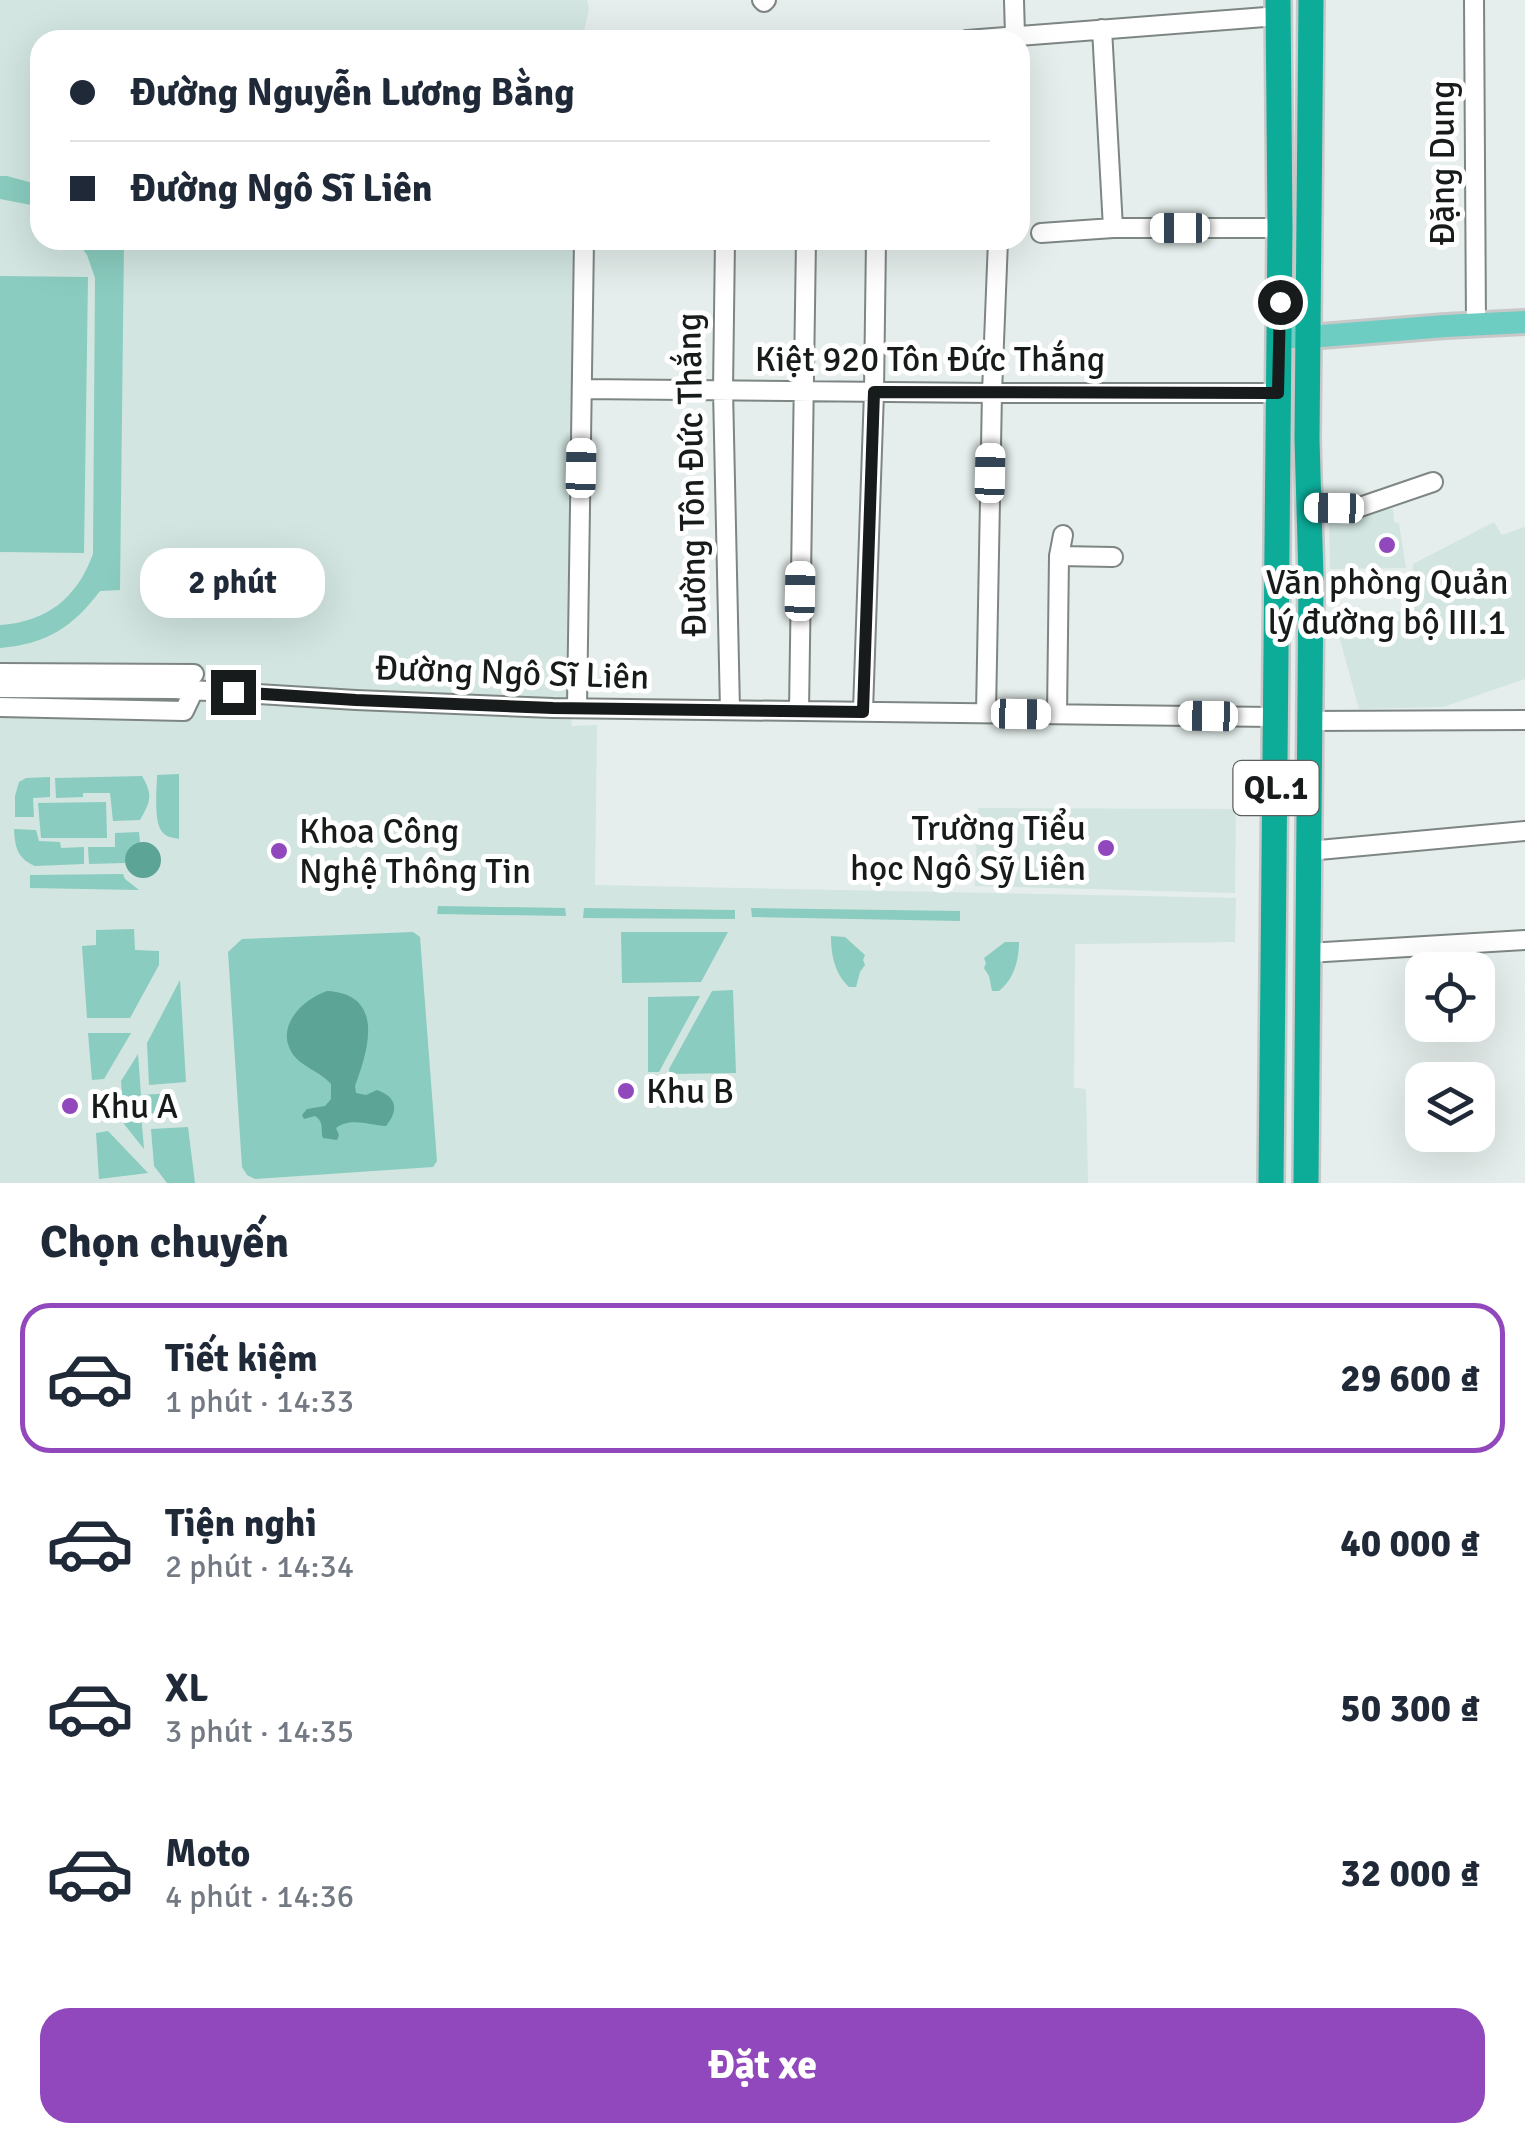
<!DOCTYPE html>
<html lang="vi">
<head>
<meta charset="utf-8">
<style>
  body { margin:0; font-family:Signika,sans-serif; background:#f6f6f7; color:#1f2937; height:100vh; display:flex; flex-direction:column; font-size:38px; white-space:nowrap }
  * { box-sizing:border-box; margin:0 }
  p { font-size:32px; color:#747a83 }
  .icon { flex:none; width:55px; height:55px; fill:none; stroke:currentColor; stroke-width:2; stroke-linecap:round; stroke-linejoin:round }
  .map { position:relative; height:1183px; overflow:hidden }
  .sheet { display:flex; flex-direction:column; background:#fff; flex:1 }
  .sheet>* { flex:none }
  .banner { position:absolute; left:30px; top:30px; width:1000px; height:220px; border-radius:30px; box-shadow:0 10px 40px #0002; display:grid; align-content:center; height:220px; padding:0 40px; background:#fff }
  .fabs { position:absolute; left:1405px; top:952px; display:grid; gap:20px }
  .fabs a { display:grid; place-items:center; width:90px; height:90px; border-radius:20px; background:#fff; box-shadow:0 10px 40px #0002; font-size:50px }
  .end { position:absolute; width:45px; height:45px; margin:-22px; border:12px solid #181b1b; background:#fff; box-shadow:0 0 0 5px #fff }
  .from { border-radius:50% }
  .bubble { position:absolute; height:70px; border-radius:30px; background:#fff; box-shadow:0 10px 40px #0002; font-size:32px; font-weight:800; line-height:70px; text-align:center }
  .car { position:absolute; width:30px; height:60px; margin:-30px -15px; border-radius:12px; box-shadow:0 0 8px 2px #0007; background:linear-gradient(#fff 24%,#345 0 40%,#fff 0 76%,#345 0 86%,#fff 0) }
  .banner b { display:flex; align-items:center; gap:35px; height:95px; font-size:38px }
  .banner b+b { border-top:2px solid #e0e1e3 }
  .banner i { width:25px; height:25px; background:#1f2937 }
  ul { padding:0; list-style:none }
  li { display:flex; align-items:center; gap:30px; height:150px; margin:0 20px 15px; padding:0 20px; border:5px solid transparent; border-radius:30px }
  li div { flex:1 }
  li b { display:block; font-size:38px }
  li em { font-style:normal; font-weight:800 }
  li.current { border-color:#9048bc }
  li>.icon { width:90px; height:90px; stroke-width:1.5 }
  h2 { padding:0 40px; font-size:45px; line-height:120px }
  .primary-button { display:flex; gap:20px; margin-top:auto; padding:20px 40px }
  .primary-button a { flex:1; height:115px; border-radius:30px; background:#9048bc; color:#fff; font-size:40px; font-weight:800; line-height:115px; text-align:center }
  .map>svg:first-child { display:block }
  .built { fill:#d2e5e0 }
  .green { fill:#8accbf }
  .water { fill:#5ca496 }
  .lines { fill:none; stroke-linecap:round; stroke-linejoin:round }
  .minor-casing { stroke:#7e8684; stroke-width:22 }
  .major-casing { stroke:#c8c8c8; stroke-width:28 }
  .highway-casing { stroke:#c8c8c8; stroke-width:30 }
  .minor { stroke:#fff; stroke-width:18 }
  .major { stroke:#6dcdc2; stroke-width:22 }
  .highway { stroke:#0cac99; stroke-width:25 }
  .route { stroke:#181b1b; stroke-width:12 }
  .poi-dot { fill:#9048bc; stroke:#fff; stroke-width:4 }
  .labels { text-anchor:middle; stroke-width:10; stroke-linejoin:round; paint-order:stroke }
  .shield { fill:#fff; stroke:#5d5f5f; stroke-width:2.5 }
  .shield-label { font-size:32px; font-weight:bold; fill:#181b1b }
  .street-label { font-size:35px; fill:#181b1b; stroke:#fff }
  .poi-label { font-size:35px; fill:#181b1b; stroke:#fff; text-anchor:start }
</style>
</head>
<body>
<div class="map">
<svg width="1525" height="1183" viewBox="0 0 1525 1183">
  <rect width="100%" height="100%" fill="#e5eeec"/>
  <path class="built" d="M0,0h587l2,9 -7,31h-542v200h535l-4,476 1,10 25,-1 -2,160 641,13 -1,44 -160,2 -1,144 12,1 2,94h-1088z
    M1393,509l1,13 5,1 7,45 -76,1 -1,-57z
    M1494,522l8,13 22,-8 1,2v150l-82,28 -84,2 -23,-84 74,-16 3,-45z
    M978,808l258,1 -1,84 -260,-7z"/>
  <path class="green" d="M0,176h7l33,9v25l-9,-5 -31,-6z
    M76,240h48l-4,350 -20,1c-27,36 -53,53 -100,57v-23c47,-3 77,-27 93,-71l2,-276 -8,-23z
    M0,276l88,1 -4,276 -84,-1z
    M179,774v65c-4,-1 -13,-2 -16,-6 -10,-10 -6,-43 -6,-58z
    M142,776c11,19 9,25 -2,44l-27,1 -3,-28h-27v4l-27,1 -1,-20z
    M50,777v20l-17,1 1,19h-19v-21l4,-14 7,-4z
    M106,802l1,36h-66l-3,-35z
    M14,829l22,1 3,11 21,1 1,6 23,-1v17l-49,2c-18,-8 -20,-19 -21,-37z
    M139,832l1,10c-11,3 -15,11 -15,21l-36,1 -1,-17h27v-14z
    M123,874l2,5 14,11 -109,-2v-13z
    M438,906l127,2 1,8 -129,-2z
    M584,908l151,2v9l-152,-1z
    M751,908l209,3v10l-208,-4z
    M134,929l1,21 24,1v14l-29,53h-43l-5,-72 14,-1v-15z
    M413,932l7,5 17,224 -4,6 -178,12 -8,-4 -5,-8 -14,-215 14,-13z
    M621,932h107l-27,50 -79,1z
    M831,936l14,1 20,18 -2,5 2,5 -5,7 -4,15h-7c-14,-13 -18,-32 -18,-51z
    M1005,942h14c0,18 -5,37 -20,49h-7l-3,-15 -5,-8 2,-5 -2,-5z
    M180,980l6,102 -37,3 -2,-42z
    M733,990l3,83 -66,1 -1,-5 43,-78z
    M700,996l-41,76h-11v-75z
    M88,1033h43l-27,46 -12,1z
    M138,1054l3,41 33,-2 1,19 -34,2 3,35 -20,-25 -3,-43z
    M188,1127l7,56h-28l-13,-17 -3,-37z
    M108,1131l40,42 -49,6 -3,-46z"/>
  <path class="water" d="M125 860a18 18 0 1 1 36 0a18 18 0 1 1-36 0Z
    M327,991c59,3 41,60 28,95l1,7 10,2 11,-5c20,7 22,20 9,36 -17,-1 -36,-9 -50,2l3,7 -2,5 -14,-2c-3,-9 2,-15 -8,-22l-11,3 -2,-4 5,-6 18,-3 6,-7v-15c-11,-13 -30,-17 -39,-31 -17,-27 11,-54 35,-62z"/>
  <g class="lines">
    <defs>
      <path id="minor" d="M762,0l2,2 2,-2
        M1014,0l1,36
        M1474,0l2,325
        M1102,29l11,199
        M967,40l311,-24
        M1041,233l72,-5h167
        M725,240l-2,150 7,320
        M582,389l410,4h286
        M1311,508h46l76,-26
        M1059,556l54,1
        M0,673l194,1
        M0,688l175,1 181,11 197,8 723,9
        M0,707l184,4 10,-21
        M577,707l7,-467
        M799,711l7,-471
        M863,711l11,-319 2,-152
        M986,713l6,-320 6,-153
        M1057,714l2,-158 4,-21
        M1309,721l216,-1
        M1308,851l217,-20
        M1308,953l217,-13"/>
      <path id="major" d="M1279,337h30l136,-11 80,-4"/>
      <path id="highway" d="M1271,1183l9,-955 -2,-228
        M1306,1183l5,-605 -4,-139 4,-439"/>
    </defs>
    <use href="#minor" class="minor-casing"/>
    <use href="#major" class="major-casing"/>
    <use href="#highway" class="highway-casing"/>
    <use href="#minor" class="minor"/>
    <use href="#major" class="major"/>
    <use href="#highway" class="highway"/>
  </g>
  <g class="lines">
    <path class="route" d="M233,692l123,8 197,8 310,4 11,-320 404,1 2,-91"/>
  </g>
  <g class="poi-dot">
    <circle cx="1387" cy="545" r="10"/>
    <circle cx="1106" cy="848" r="10"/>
    <circle cx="279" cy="851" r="10"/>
    <circle cx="626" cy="1091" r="10"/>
    <circle cx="70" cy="1106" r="10"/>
  </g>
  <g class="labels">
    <rect class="shield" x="1233.5" y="761" width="85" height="54" rx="8"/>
    <g class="shield-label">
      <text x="1276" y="799">QL.1</text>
    </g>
    <g class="street-label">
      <text transform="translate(1442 163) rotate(-90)" y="12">Đặng Dung</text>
      <text x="930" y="371">Kiệt 920 Tôn Đức Thắng</text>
      <text transform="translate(691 475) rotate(-91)" y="12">Đường Tôn Đức Thắng</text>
      <text transform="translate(512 672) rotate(2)" y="12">Đường Ngô Sĩ Liên</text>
    </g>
    <g class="poi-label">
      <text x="1387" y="594" text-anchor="middle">Văn phòng Quản<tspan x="1387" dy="40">lý đường bộ III.1</tspan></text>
      <text x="1086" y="840" text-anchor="end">Trường Tiểu<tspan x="1086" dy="40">học Ngô Sỹ Liên</tspan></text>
      <text x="299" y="843">Khoa Công<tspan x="299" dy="40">Nghệ Thông Tin</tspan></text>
      <text x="646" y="1103">Khu B</text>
      <text x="90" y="1118">Khu A</text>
    </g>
  </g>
</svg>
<div class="fabs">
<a><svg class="icon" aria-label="locate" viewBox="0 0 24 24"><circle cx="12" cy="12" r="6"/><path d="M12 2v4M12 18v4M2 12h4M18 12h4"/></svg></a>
<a><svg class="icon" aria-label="layers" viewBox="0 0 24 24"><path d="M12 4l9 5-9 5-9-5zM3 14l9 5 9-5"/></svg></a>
</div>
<i class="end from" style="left:1280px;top:302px"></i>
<i class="end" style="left:233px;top:692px"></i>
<div class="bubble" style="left:140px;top:548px;width:185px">2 phút</div>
<i class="car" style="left:1180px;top:228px;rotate:270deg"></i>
<i class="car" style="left:581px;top:468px;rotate:1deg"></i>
<i class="car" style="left:990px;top:473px;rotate:1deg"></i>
<i class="car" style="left:1334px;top:508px;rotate:271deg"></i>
<i class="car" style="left:800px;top:591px;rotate:1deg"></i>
<i class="car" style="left:1021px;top:714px;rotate:91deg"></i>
<i class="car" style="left:1208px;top:716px;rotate:271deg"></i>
<div class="banner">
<b><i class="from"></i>Đường Nguyễn Lương Bằng</b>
<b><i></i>Đường Ngô Sĩ Liên</b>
</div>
</div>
<section class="sheet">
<h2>Chọn chuyến</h2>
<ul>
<li class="current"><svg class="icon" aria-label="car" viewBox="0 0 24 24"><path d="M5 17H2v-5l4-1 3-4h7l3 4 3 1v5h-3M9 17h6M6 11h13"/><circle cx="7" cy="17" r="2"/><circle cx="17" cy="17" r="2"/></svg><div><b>Tiết kiệm</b><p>1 phút · 14:33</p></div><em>29 600 ₫</em></li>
<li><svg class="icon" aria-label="car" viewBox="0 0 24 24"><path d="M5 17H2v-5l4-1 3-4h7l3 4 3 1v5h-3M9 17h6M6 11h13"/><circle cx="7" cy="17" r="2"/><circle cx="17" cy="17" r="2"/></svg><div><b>Tiện nghi</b><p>2 phút · 14:34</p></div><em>40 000 ₫</em></li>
<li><svg class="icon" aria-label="car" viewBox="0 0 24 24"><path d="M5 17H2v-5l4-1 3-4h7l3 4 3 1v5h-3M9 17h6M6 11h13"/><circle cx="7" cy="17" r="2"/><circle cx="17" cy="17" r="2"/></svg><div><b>XL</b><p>3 phút · 14:35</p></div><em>50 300 ₫</em></li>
<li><svg class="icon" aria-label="car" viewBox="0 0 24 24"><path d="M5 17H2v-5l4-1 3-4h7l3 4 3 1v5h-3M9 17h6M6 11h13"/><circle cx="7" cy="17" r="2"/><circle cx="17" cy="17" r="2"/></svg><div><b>Moto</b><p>4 phút · 14:36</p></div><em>32 000 ₫</em></li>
</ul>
<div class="primary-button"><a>Đặt xe</a></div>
</section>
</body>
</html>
